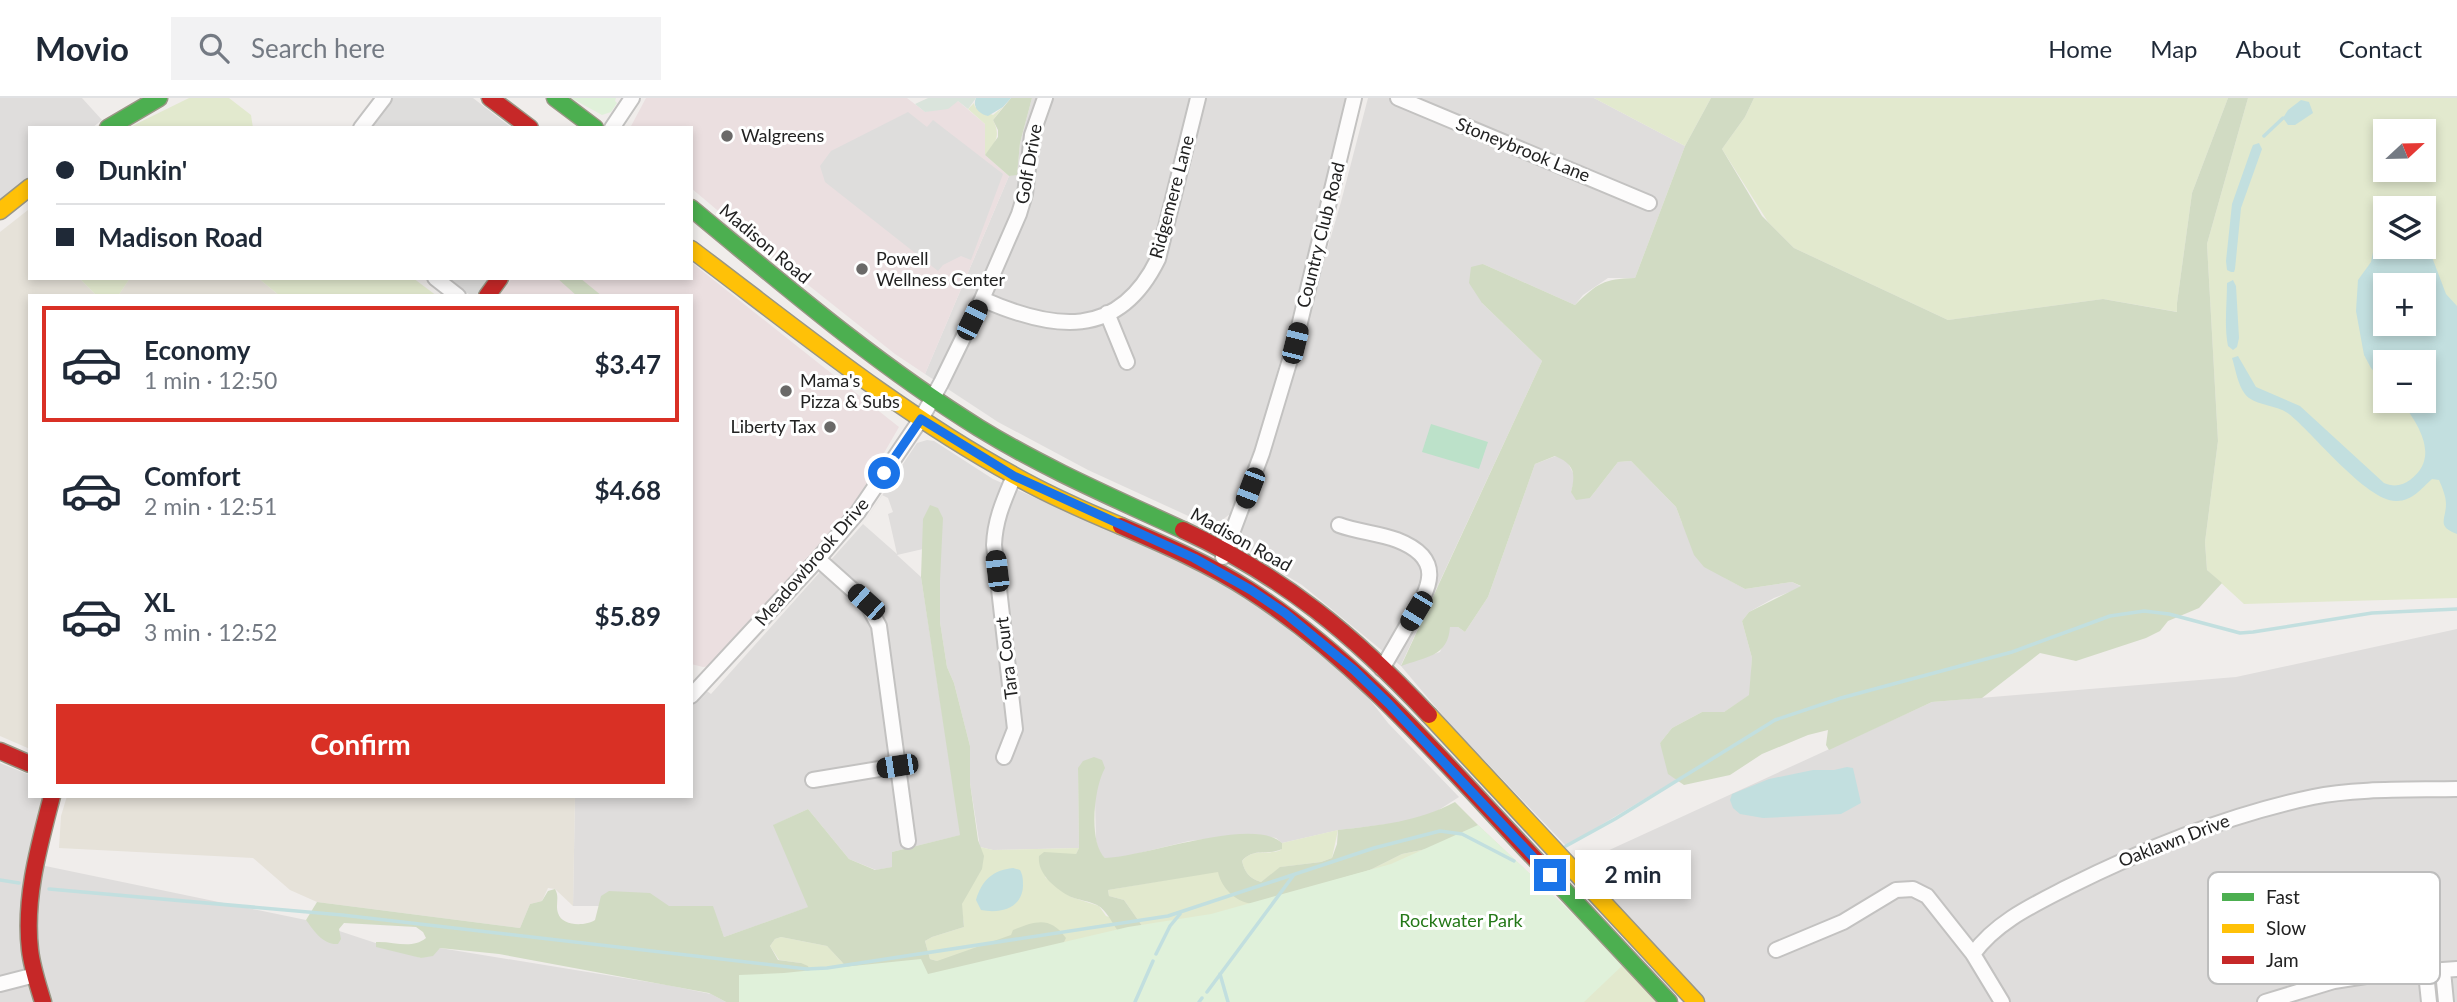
<!DOCTYPE html>
<html lang="en">
<head>
<meta charset="utf-8">
<style>
  body { margin:0; font-family:Lato,sans-serif; background:#f2f2f3; color:#1f2937; height:100vh; display:flex; flex-direction:column; font-size:26px; white-space:nowrap }
  * { box-sizing:border-box; margin:0 }
  p { font-size:23px; color:#747a83 }
  .icon { flex:none; width:38px; height:38px; fill:none; stroke:currentColor; stroke-width:2; stroke-linecap:round; stroke-linejoin:round }
  .map { position:relative; flex:1; overflow:hidden }
  .panel { position:absolute; left:28px; top:196px; width:665px; height:504px; display:flex; flex-direction:column; background:#fff; border-radius:0px; box-shadow:0 4px 10px #0003 }
  .panel>* { flex:none }
  .guide { position:absolute; left:28px; top:28px; width:665px; height:154px; border-radius:0px; box-shadow:0 4px 10px #0003; display:grid; align-content:center; height:154px; padding:0 28px; background:#fff }
  .needle { width:46px; rotate:68deg }
  .buttons { position:absolute; left:2373px; top:21px; display:grid; gap:14px }
  .buttons a { display:grid; place-items:center; width:63px; height:63px; border-radius:0px; background:#fff; box-shadow:0 4px 10px #0003; font-size:35px }
  .end { position:absolute; width:32px; height:32px; margin:-16px; border:9px solid #1a73e8; background:#fff; box-shadow:0 0 0 4px #fff }
  .from { border-radius:50% }
  .bubble { position:absolute; height:49px; border-radius:0px; background:#fff; box-shadow:0 4px 10px #0003; font-size:23px; font-weight:700; line-height:49px; text-align:center }
  .car { position:absolute; width:21px; height:42px; margin:-21px -10px; border-radius:9px; box-shadow:0 0 5px 2px #0007; background:linear-gradient(#222 24%,#8ab4d8 0 40%,#222 0 76%,#8ab4d8 0 86%,#222 0) }
  .guide b { display:flex; align-items:center; gap:24px; height:66px; font-size:26px }
  .guide b+b { border-top:2px solid #e0e1e3 }
  .guide i { width:18px; height:18px; background:#1f2937 }
  ul { padding:12px 0 0; list-style:none }
  li { display:flex; align-items:center; gap:21px; height:116px; margin:0 14px 10px; padding:0 14px; border:4px solid transparent; border-radius:0px }
  li div { flex:1 }
  li b { display:block; font-size:26px }
  li em { font-style:normal; font-weight:700 }
  li.selected { border-color:#d93025 }
  li>.icon { width:63px; height:63px; stroke-width:1.5 }
  .cta { display:flex; gap:14px; margin-top:auto; padding:14px 28px }
  .cta a { flex:1; height:80px; border-radius:0px; background:#d93025; color:#fff; font-size:28px; font-weight:700; line-height:80px; text-align:center }
  header { display:flex; align-items:center; gap:42px; box-sizing:border-box; height:98px; padding:0 35px; background:#fff; border-bottom:2px solid #e0e1e3 }
  header strong { font-size:33px }
  nav { display:flex; gap:38px; margin-inline-start:auto; font-size:24px }
  .search { width:490px; height:63px; background:#f2f2f3; display:flex; align-items:center; gap:18px; box-sizing:border-box; padding:0 24px; border-radius:0px; color:#747a83; font-size:26px }
  .map>svg:first-child { display:block }
  .residential { fill:#dfdddc; fill-rule:evenodd }
  .commercial { fill:#ebdfe0 }
  .education { fill:#e6e2d9 }
  .religious { fill:#dedddc }
  .grass { fill:#e2e9ce; fill-rule:evenodd }
  .forest { fill:#d1dbc3 }
  .wetland { fill:#dae4dc }
  .park { fill:#e0f1da }
  .pitch { fill:#bce1c9 }
  .water { fill:#c2dfdf; fill-rule:evenodd }
  .lines { fill:none; stroke-linecap:round; stroke-linejoin:round }
  .stream { stroke:#c2dfdf; stroke-width:3.5 }
  .street-casing { stroke:#c3c2c1; stroke-width:18 }
  .fast-casing { stroke:#999684; stroke-width:19 }
  .slow-casing { stroke:#999684; stroke-width:19 }
  .jam-casing { stroke:#999684; stroke-width:19 }
  .street { stroke:#fdfcfc; stroke-width:14 }
  .fast { stroke:#4caf50; stroke-width:16 }
  .slow { stroke:#ffc107; stroke-width:16 }
  .jam { stroke:#c62828; stroke-width:16 }
  .route { stroke:#1a73e8; stroke-width:9 }
  .poi-dot { fill:#6a6968; stroke:#fff; stroke-width:2.5 }
  .labels { text-anchor:middle; stroke-width:6; stroke-linejoin:round; paint-order:stroke }
  .poi-label { font-size:18px; fill:#222; stroke:#fff; text-anchor:start }
  .street-label { font-size:18px; fill:#222; stroke:#fff }
  .park-label { font-size:18px; fill:#247818; stroke:#fff }
  .key { fill:#fff; stroke:#bdbdbd; stroke-width:2 }
  .key-label { font-size:19px; fill:#222 }
</style>
</head>
<body>
<header>
<strong>Movio</strong>
<div class="search"><svg class="icon" aria-label="search" viewBox="0 0 24 24"><circle cx="10" cy="10" r="6"/><path d="M15 15l6 6"/></svg>Search here</div>
<nav><a>Home</a><a>Map</a><a>About</a><a>Contact</a></nav>
</header>
<div class="map">
<svg width="2457" height="904" viewBox="0 0 2457 904">
  <rect width="100%" height="100%" fill="#f0edeb"/>
  <path class="residential" d="M0,0h82l20,22 -10,8h-62v48l-30,35z
    M1032,0h317l-27,110 -61,223 -31,83 -13,10 -9,1 -120,-55 -90,-48 -73,-48 84,-198 8,-2 3,-31z
    M1368,0h226l91,48 -50,132h-27l-25,17 -8,10 -92,-41 -1,39 60,58 -141,304 39,-13 10,-25h8l7,5 23,-35 47,-133 21,-8 11,5 8,16 -4,15 19,6 28,-36 13,-1 45,46 6,16 43,55 20,11 47,-7 10,5 -28,11 -25,14 -7,9 10,37 -2,37 -26,17h-22l-30,16 -12,15 16,37 -110,66 -117,-123 -48,-57 -99,-81 -45,-27 -15,-15v-16l15,-39 84,-286z
    M927,342l7,1 59,38 203,90 53,29 111,89 28,36 71,74 -25,16 -29,9 -66,8 -57,13 -6,-5 -26,-4 -61,7 -70,17h-14l-6,-6 -3,-12 -1,-41 3,-18 -20,-13 1,80 -86,2 -13,-3 -10,-64v-37l-16,-63 -7,-16 -7,-45v-42l-17,-31 -26,6 24,22 40,258 -69,17 1,15 -17,3 -27,-11 -41,-50 -34,16 35,82 -85,30 -12,-31h-139l2,-110h116v-116l20,14 152,-170 54,-81zM882,397l6,3 5,14 -5,2 9,40 -34,-30z
    M2457,531v373h-756l-131,-134 362,-166 304,-25z
    M0,665l30,12v21h15l-14,67 275,57 115,38 19,-10 227,37 44,9 15,8h-726z"/>
  <path class="commercial" d="M646,0h261l18,14 33,-11 27,23v31l24,21 -84,198 -30,-20 -122,-97 -82,-69v-60h-61z
    M691,164l208,165 -48,83 -81,89 -57,67 -10,1 -12,-3v-368h-192l13,-18h179z"/>
  <path class="education" d="M28,112l2,68h49l18,18h-67v453l-30,-13v-504z
    M130,180h128l22,18h-162z
    M67,698h508l-2,110 -18,-17 -7,-1 -6,13 -12,3 -10,24 -203,-26 -27,-12 -37,-32 -194,-10 2,-32z"/>
  <path class="religious" d="M391,0h82l39,30h-143z
    M908,14l19,15 6,-7 70,54 -32,86 -10,-4 -18,9 -5,6 -113,-89 -5,-16 11,-15z
    M446,180h44l-10,14 -7,4 -8,-4z"/>
  <path class="grass" d="M189,0h40l22,17 2,13h-125z
    M1594,0h117l-26,48z
    M1754,0h474l-36,95 -15,110 1,9 -75,-13 -155,21 -154,-72 -26,-26 -46,-73 23,-32z
    M2248,0h209v500l-213,6 -37,-34 -2,-28 13,-101 -11,-197zM2385,33h39v39h-39zM2385,110h39v39h-39zM2385,187h39v39h-39zM2385,264h39v39h-39z
    M974,5l1,4 18,8 10,-8 -10,13c8,16 3,22 -8,35v-31l-17,-15z
    M79,180h51l-12,18h-21z
    M258,180h155l24,18h-157z
    M1478,727l147,138 37,39h-856l-5,-39 -22,-3 -9,-14 5,-7 6,-2 46,9 15,16 31,21 139,-48 -75,26 -7,-2 -5,-18 7,-4 32,-10c0,-7 -3,-16 -2,-23 5,-23 28,-28 18,-57l13,3 86,-2 -3,6 -31,23 26,20 28,9 7,10 37,11 -19,-27 -15,-4 -1,-6 110,-19 10,20 142,-21 32,-16 39,-8 37,-12z
    M1338,732l-6,28 -11,4 -40,5 -20,15c-12,-4 -16,-9 -19,-21 12,-14 24,-5 39,-11l1,-7z"/>
  <path class="forest" d="M1011,0h21l-12,45 -3,32 -8,1 -24,-21 13,-18v-7l-5,-10z
    M1711,0h43l-9,19 -23,32 40,67 32,32 154,72 155,-21 74,13v-9l15,-110 36,-95h20l-41,146 11,197 -13,101 2,28 15,13 -23,25 -31,13 -8,10 -14,7 -70,23 -36,-8 -58,45 -50,4 -103,48 -3,-5 2,-15 -20,5 -46,19 -32,21 -46,10 -16,-11 -8,-31 12,-15 30,-16h22l25,-17 3,-37 -10,-37 7,-9 52,-26 -9,-4 -47,7 -41,-22 -10,-12 -18,-48 -45,-46 -13,1 -28,36 -14,2 -5,-8c5,-19 3,-28 -16,-36l-20,8 -47,133 -23,35 -7,-5h-8c-2,30 -25,30 -49,39l141,-305 -60,-58 -13,-20 2,-16 12,-3 92,41c23,-22 28,-26 60,-27l50,-132z
    M557,180h23l22,18h-25z
    M930,407l8,3 5,10 -3,62v42l7,45 7,16 16,63v37l8,57 6,16 -2,13 -20,35 2,23 -32,10 -7,4 5,18 7,2 74,-26 2,-5c23,-9 37,-14 53,8l-5,10 -105,27 -100,2 -29,-31 -46,-9 -6,2 -5,7 8,14 23,3 7,3 3,9 -5,27h-80l-17,-9 -210,-39 -59,-6 -7,8 -12,2 -45,-11v-5c18,-1 35,8 50,-4l-3,-6 -7,-5 -72,-4 -5,6 2,10 -3,5c-15,1 -24,-13 -32,-24l11,-18 203,26 10,-24 12,-3 6,-10 7,-2c5,9 0,15 3,24 4,14 28,13 37,7l6,-24 8,-5 41,2 19,13h44l11,31 84,-30 -35,-82 35,-16 41,50 26,11 17,-3v-15l68,-17 -39,-258 2,-58z
    M1094,659l8,3 3,8c-11,19 -17,74 0,90 41,-1 147,-42 177,-15v6c-15,7 -28,-2 -40,12 3,12 7,17 19,21l19,-15 41,-5 11,-4 5,-14 1,-14c42,-5 80,-8 117,-28l23,23v9l-37,12 -39,8 -32,16 -118,34c-17,-3 -30,-15 -34,-32l-110,18 1,6 15,4 19,27 -25,4c-6,-8 -12,-22 -21,-26 -8,-4 -18,-5 -26,-8 -15,-8 -34,-23 -32,-41l5,-4 32,2 3,-6 -1,-80 5,-7z"/>
  <path class="wetland" d="M928,0h48l-8,11 -10,-8 -10,8 -23,3 -10,-8z"/>
  <path class="park" d="M571,0h45l-1,3 2,2 -6,9 -9,3z
    M1478,727l147,138 -41,39h-845v-27l45,-2 137,-14 7,15 200,-47 83,-13 180,-50z"/>
  <path class="pitch" d="M1431,326l57,18 -9,27 -57,-17z"/>
  <path class="water" d="M976,0h35l-8,9 -15,9c-9,-2 -16,-9 -12,-18z
    M2301,2l8,2 4,11 -18,12h-7l-5,-7 5,-8z
    M2259,45l3,6 -21,59 -6,61 -1,3h-3l-4,-2 -1,-9 6,-57 19,-54 2,-5z
    M2385,127v22h39v-11l22,58 11,12v228c-21,-8 -11,-14 -11,-30 0,-8 -4,-17 -7,-24l-7,-1c-10,9 -20,22 -35,22 -29,2 -85,-69 -108,-87 -12,-9 -29,-8 -40,-16 -11,-9 -13,-28 -17,-40l6,-2 18,31 44,19 84,77c9,4 18,3 26,-3 31,-23 8,-56 -9,-79h23v-39h-39v22l-14,-16 -7,-13 -8,-44 2,-31 13,-18 5,-25zM2424,187v39h-39v-39z
    M2233,182l3,6 3,52 -2,9 -4,3 -5,-4c-4,-20 -1,-42 -1,-63z
    M1847,669l6,1 8,35 -20,11 -78,4 -23,-4 -7,-6 -3,-8 2,-6 37,-15 44,-9h21z
    M1013,770l7,2c3,6 3,9 3,16 -1,22 -22,28 -42,24l-5,-10c6,-20 17,-30 37,-32z"/>
  <g class="lines">
    <path class="stream" d="M2264,38l19,-18
      M1566,748l49,-27 160,-99 66,-22 171,-46 98,-36 34,-5 25,3 71,19 13,-1 119,-19 85,-4
      M0,782l19,3
      M49,791l293,26 465,54 20,-1 341,-52 206,-68 66,-17 22,3 52,27
      M1156,856l14,-28 10,-12
      M1220,876l8,28
      M1207,894l86,-116
      M1135,904l18,-41
      M1199,904l3,-4"/>
    <defs>
      <path id="street" d="M1398,0l251,105
        M361,30l23,-30
        M612,30l20,-30
        M435,180l23,18
        M982,201c70,31 136,42 176,-40l40,-161
        M1107,215l20,49
        M1339,427c19,7 39,8 58,15 49,19 33,48 12,82 -9,16 -18,31 -27,47
        M1223,459l39,-104 33,-110 59,-245
        M818,461l48,43 13,24 29,215
        M691,598l127,-137 40,-47 63,-93 20,-36 41,-84 37,-85 6,-20 7,-59 13,-37
        M1004,659l11,-28 -21,-184c1,-26 10,-45 20,-69
        M813,682l84,-14
        M1776,852l67,-28 53,-32 17,-1 14,7 46,58 29,48
        M1973,856c23,-32 60,-49 95,-67 78,-39 159,-72 245,-90 42,-9 100,-7 144,-8
        M2443,873l3,31
        M2426,875l3,29
        M0,886l35,-9
        M2265,904l69,-21 38,-6 85,-6"/>
      <path id="fast" d="M555,0l40,30
        M108,30l51,-30
        M691,110c93,77 185,156 288,220 65,40 135,70 204,102
        M1538,764l131,140"/>
      <path id="slow" d="M0,113l30,-24
        M691,151c105,79 208,164 324,227 34,19 70,35 106,50
        M1429,617l267,287"/>
      <path id="jam" d="M490,0l40,30
        M487,198l13,-18
        M1121,428c44,19 88,38 128,64 112,72 198,176 289,272
        M1183,432c100,46 171,105 246,185
        M0,653l30,13
        M43,904c-5,-17 -11,-34 -13,-52 -6,-52 9,-104 22,-154"/>
    </defs>
    <use href="#street" class="street-casing"/>
    <use href="#fast" class="fast-casing"/>
    <use href="#slow" class="slow-casing"/>
    <use href="#jam" class="jam-casing"/>
    <use href="#street" class="street"/>
    <use href="#fast" class="fast"/>
    <use href="#slow" class="slow"/>
    <use href="#jam" class="jam"/>
  </g>
  <g class="lines">
    <path class="route" d="M884,375l37,-54 93,57 180,82 57,32 34,23 69,57 35,34 161,171"/>
  </g>
  <g class="poi-dot">
    <circle cx="727" cy="38" r="7"/>
    <circle cx="862" cy="171" r="7"/>
    <circle cx="786" cy="293" r="7"/>
    <circle cx="830" cy="329" r="7"/>
  </g>
  <g class="labels">
    <g class="poi-label">
      <text x="741" y="44">Walgreens</text>
      <text x="876" y="167">Powell<tspan x="876" dy="21">Wellness Center</tspan></text>
      <text x="800" y="289">Mama's<tspan x="800" dy="21">Pizza &amp; Subs</tspan></text>
      <text x="816" y="335" text-anchor="end">Liberty Tax</text>
    </g>
    <g class="street-label">
      <text transform="translate(1523 52) rotate(22)" y="6">Stoneybrook Lane</text>
      <text transform="translate(1029 66) rotate(-80)" y="6">Golf Drive</text>
      <text transform="translate(1172 99) rotate(-75)" y="6">Ridgemere Lane</text>
      <text transform="translate(1321 137) rotate(-76)" y="6">Country Club Road</text>
      <text transform="translate(765 146) rotate(40)" y="6">Madison Road</text>
      <text transform="translate(1241 442) rotate(29)" y="6">Madison Road</text>
      <text transform="translate(812 464) rotate(-49)" y="6">Meadowbrook Drive</text>
      <text transform="translate(1007 560) rotate(-97)" y="6">Tara Court</text>
      <text transform="translate(2174 743) rotate(-21)" y="6">Oaklawn Drive</text>
    </g>
    <g class="park-label">
      <text x="1461" y="829">Rockwater Park</text>
    </g>
  </g>
  <rect x="2208" y="774" width="232" height="112" rx="10" class="key"/>
  <rect x="2222" y="795" width="32" height="8" fill="#4caf50"/>
  <rect x="2222" y="826" width="32" height="9" fill="#ffc107"/>
  <rect x="2222" y="858" width="32" height="8" fill="#c62828"/>
  <g class="key-label">
    <text x="2266" y="806">Fast</text>
    <text x="2266" y="837">Slow</text>
    <text x="2266" y="869">Jam</text>
  </g>
</svg>
<div class="buttons">
<a><svg class="needle" viewBox="-14 -14 28 28"><path d="M0-13l5 13h-10z" fill="#e53935"/><path d="M0 13l5-13h-10z" fill="#747a83"/></svg></a>
<a><svg class="icon" aria-label="layers" viewBox="0 0 24 24"><path d="M12 4l9 5-9 5-9-5zM3 14l9 5 9-5"/></svg></a>
<a>+</a>
<a>−</a>
</div>
<i class="end from" style="left:884px;top:375px"></i>
<i class="end" style="left:1550px;top:777px"></i>
<div class="bubble" style="left:1575px;top:752px;width:116px">2 min</div>
<i class="car" style="left:972px;top:222px;rotate:26deg"></i>
<i class="car" style="left:1295px;top:245px;rotate:14deg"></i>
<i class="car" style="left:1250px;top:390px;rotate:201deg"></i>
<i class="car" style="left:997px;top:473px;rotate:353deg"></i>
<i class="car" style="left:866px;top:504px;rotate:312deg"></i>
<i class="car" style="left:1416px;top:513px;rotate:211deg"></i>
<i class="car" style="left:897px;top:668px;rotate:261deg"></i>
<div class="guide">
<b><i class="from"></i>Dunkin'</b>
<b><i></i>Madison Road</b>
</div>
<section class="panel">
<ul>
<li class="selected"><svg class="icon" aria-label="car" viewBox="0 0 24 24"><path d="M5 17H2v-5l4-1 3-4h7l3 4 3 1v5h-3M9 17h6M6 11h13"/><circle cx="7" cy="17" r="2"/><circle cx="17" cy="17" r="2"/></svg><div><b>Economy</b><p>1 min · 12:50</p></div><em>$3.47</em></li>
<li><svg class="icon" aria-label="car" viewBox="0 0 24 24"><path d="M5 17H2v-5l4-1 3-4h7l3 4 3 1v5h-3M9 17h6M6 11h13"/><circle cx="7" cy="17" r="2"/><circle cx="17" cy="17" r="2"/></svg><div><b>Comfort</b><p>2 min · 12:51</p></div><em>$4.68</em></li>
<li><svg class="icon" aria-label="car" viewBox="0 0 24 24"><path d="M5 17H2v-5l4-1 3-4h7l3 4 3 1v5h-3M9 17h6M6 11h13"/><circle cx="7" cy="17" r="2"/><circle cx="17" cy="17" r="2"/></svg><div><b>XL</b><p>3 min · 12:52</p></div><em>$5.89</em></li>
</ul>
<div class="cta"><a>Confirm</a></div>
</section>
</div>
</body>
</html>
